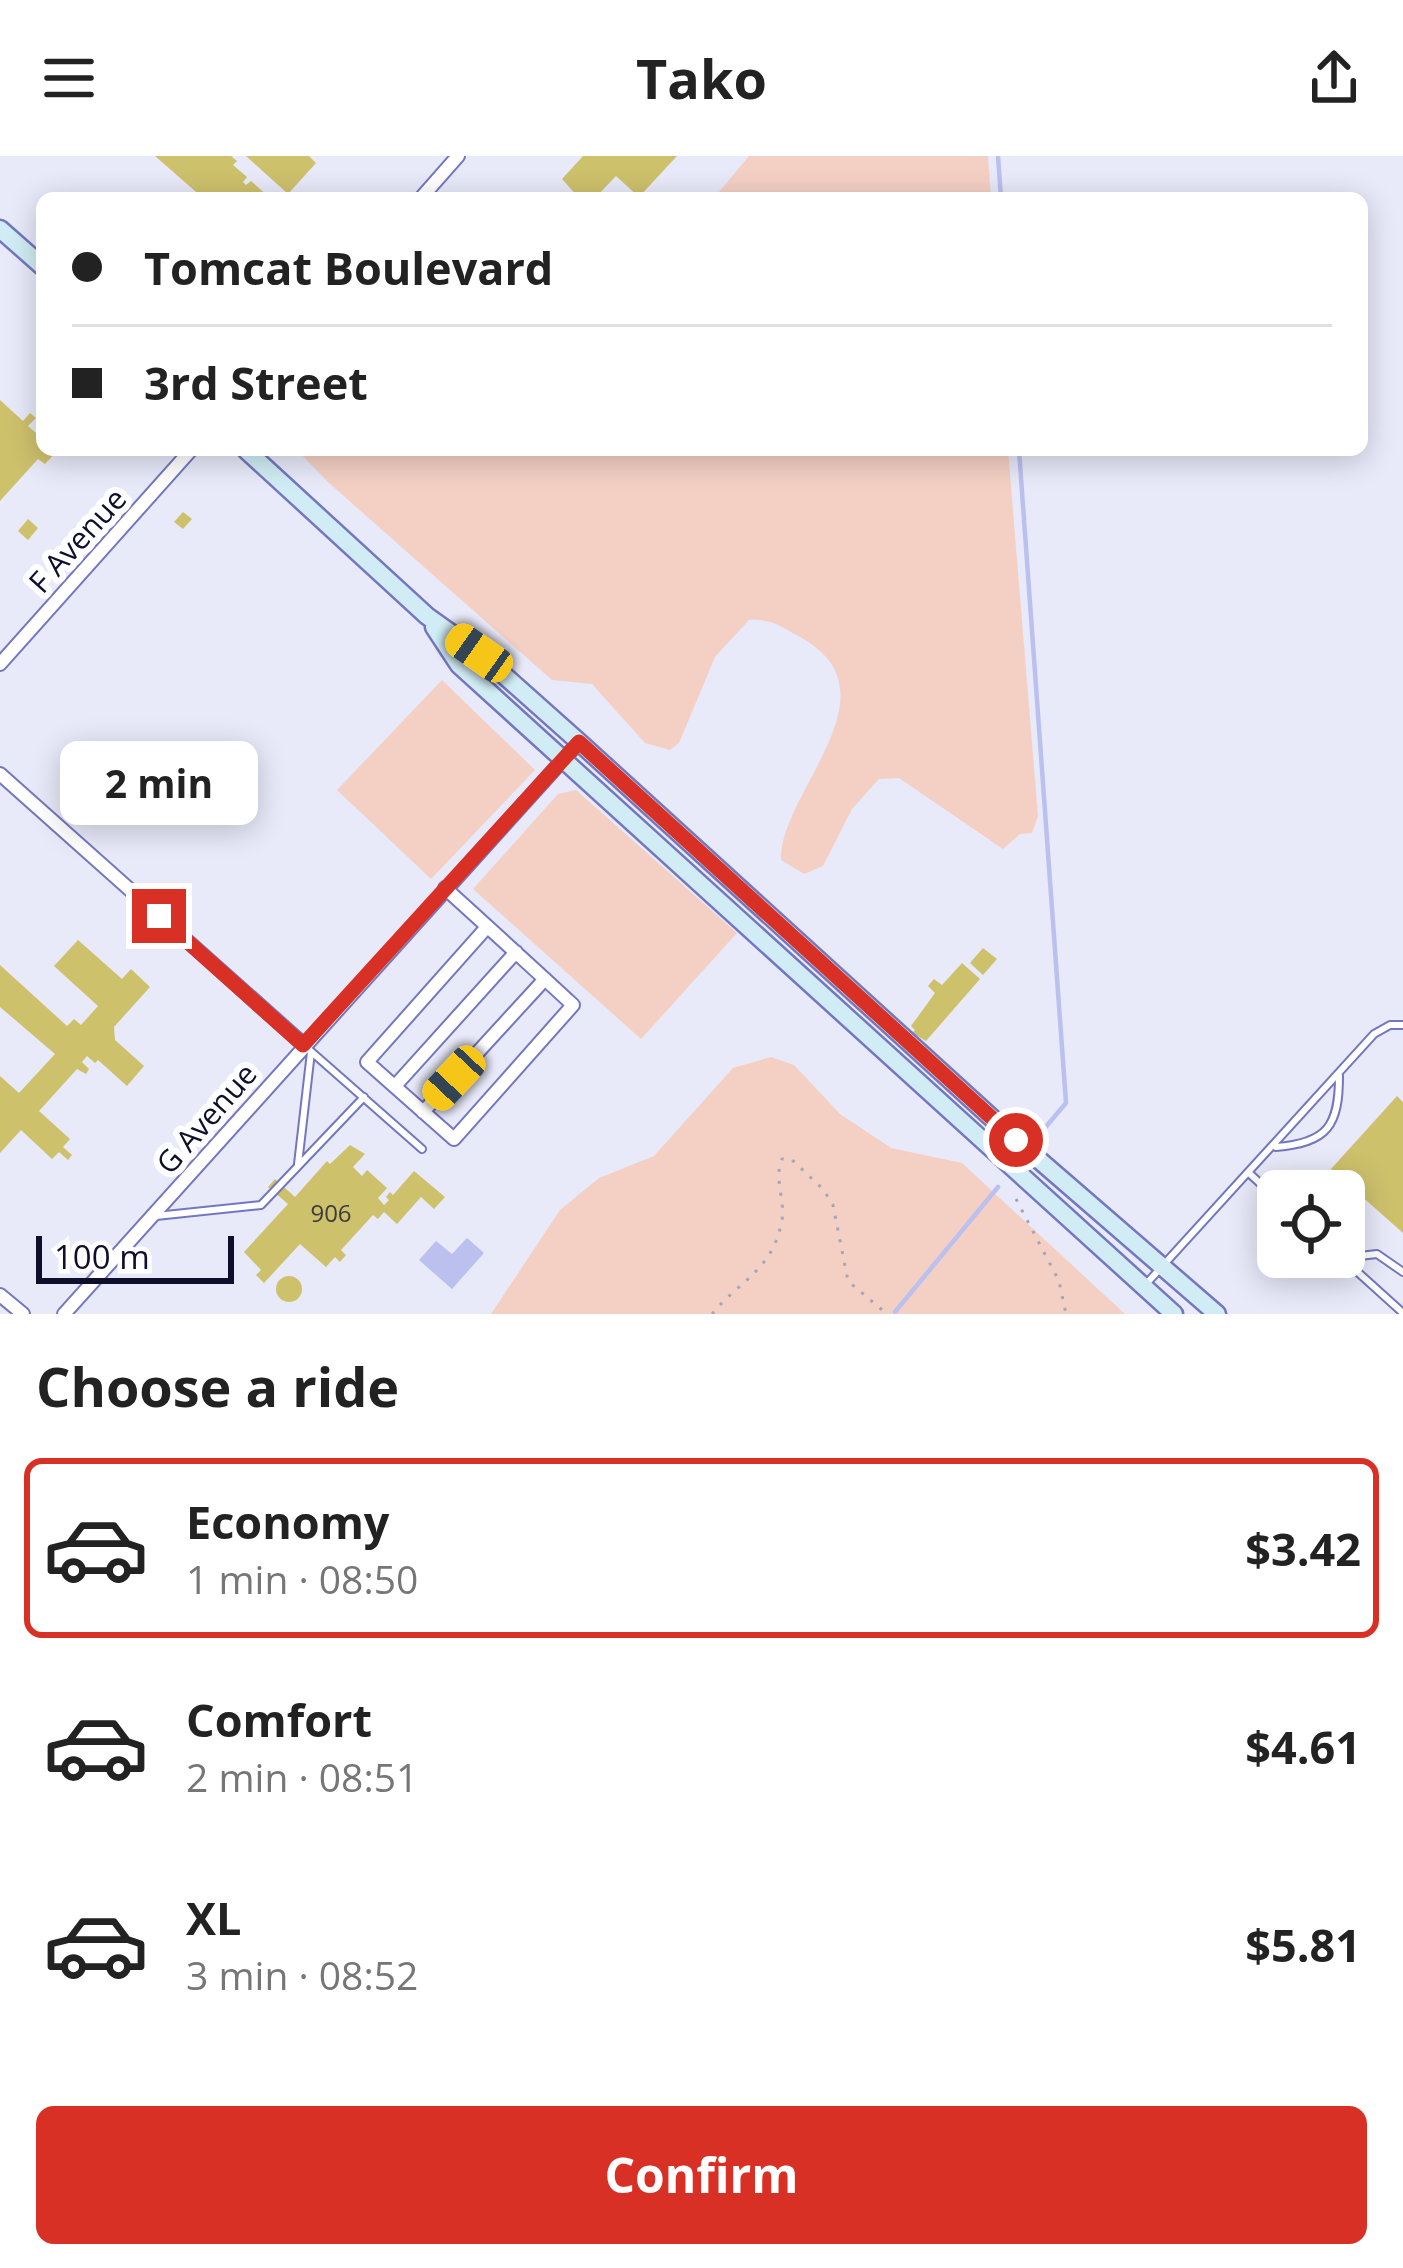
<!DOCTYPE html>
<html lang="en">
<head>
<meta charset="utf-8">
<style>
  body { margin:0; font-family:"Open Sans",sans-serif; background:#f6f6f6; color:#222; height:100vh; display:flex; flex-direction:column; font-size:45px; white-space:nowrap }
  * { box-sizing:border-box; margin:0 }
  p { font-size:39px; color:#767676 }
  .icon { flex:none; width:66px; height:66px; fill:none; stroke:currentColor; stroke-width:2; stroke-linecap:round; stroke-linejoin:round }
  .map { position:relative; height:1158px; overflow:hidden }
  .details { display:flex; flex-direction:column; background:#fff; flex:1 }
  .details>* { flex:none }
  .hud { position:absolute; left:36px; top:36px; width:1332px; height:264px; border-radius:18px; box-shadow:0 6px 30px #0003; display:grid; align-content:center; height:264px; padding:0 36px; background:#fff }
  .controls { position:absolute; left:1257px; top:1014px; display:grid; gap:24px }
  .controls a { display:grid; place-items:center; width:108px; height:108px; border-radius:18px; background:#fff; box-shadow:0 6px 30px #0003; font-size:60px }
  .scale { position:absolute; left:36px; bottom:30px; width:198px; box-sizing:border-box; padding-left:12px; border:6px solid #100f2b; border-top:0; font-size:33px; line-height:42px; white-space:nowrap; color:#100f2b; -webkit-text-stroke:9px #fff; paint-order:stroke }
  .end { position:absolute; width:54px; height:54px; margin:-27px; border:15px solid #d93025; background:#fff; box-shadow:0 0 0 6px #fff }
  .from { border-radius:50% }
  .bubble { position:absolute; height:84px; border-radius:18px; background:#fff; box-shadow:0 6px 30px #0003; font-size:39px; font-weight:700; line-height:84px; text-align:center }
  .car { position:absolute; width:36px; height:72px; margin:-36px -18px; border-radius:15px; box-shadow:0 0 9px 3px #0007; background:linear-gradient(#f5c518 24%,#345 0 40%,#f5c518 0 76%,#345 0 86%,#f5c518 0) }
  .hud b { display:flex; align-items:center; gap:42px; height:114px; font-size:45px }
  .hud b+b { border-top:3px solid #e0e0e0 }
  .hud i { width:30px; height:30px; background:#222 }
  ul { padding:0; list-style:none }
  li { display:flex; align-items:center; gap:36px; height:180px; margin:0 24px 18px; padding:0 12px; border:6px solid transparent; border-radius:18px }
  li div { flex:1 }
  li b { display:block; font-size:45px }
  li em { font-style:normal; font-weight:700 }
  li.current { border-color:#d93025 }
  li>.icon { width:108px; height:108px; stroke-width:1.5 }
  h2 { padding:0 36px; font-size:54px; line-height:144px }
  .action { display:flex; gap:24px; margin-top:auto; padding:24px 36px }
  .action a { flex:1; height:138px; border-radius:18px; background:#d93025; color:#fff; font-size:48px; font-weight:700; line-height:138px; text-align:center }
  header { display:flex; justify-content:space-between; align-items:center; height:156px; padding:0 36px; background:#fff; font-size:54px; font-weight:700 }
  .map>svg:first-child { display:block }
  .green { fill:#f4d0c4 }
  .water { fill:#bbc0ee }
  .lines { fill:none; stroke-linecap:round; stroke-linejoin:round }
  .stream { stroke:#bbc0ee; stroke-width:4.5 }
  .building { fill:#cec16c }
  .lane-casing { stroke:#7477be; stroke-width:10 }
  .street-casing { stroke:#7477be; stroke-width:16 }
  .secondary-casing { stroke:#7477be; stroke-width:21 }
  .path { stroke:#a5a5b9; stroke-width:3; stroke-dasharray:3 9; stroke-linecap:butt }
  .lane { stroke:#fff; stroke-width:6 }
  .street { stroke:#fff; stroke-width:12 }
  .secondary { stroke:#d1ecf4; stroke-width:16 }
  .route { stroke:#d93025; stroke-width:15 }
  .labels { text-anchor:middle; stroke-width:12; stroke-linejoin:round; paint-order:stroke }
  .number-label { font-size:24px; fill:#403c3b }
  .street-label { font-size:30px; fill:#100f2b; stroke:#fff }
</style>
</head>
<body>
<header><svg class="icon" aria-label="menu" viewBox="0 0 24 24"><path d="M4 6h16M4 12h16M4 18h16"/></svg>Tako<svg class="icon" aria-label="share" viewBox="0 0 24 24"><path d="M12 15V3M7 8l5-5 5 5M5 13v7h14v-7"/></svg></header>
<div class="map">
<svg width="1403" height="1158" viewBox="0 0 1403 1158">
  <rect width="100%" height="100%" fill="#e8e9f9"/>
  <path class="green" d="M749,0h239l3,42h-277z
    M297,294h711l30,366 -6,17 -12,1 -17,15 -104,-71 -20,1 -27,30 -29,57 -19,8 -23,-14c-2,-68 121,-167 19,-223 -18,-10 -30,-19 -51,-17l-34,37 -36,86 -9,7 -25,-7 -53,-59 -40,-4 -223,-197z
    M442,524l93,90 -104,109 -94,-89z
    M576,634l161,143 -96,106 -168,-150 85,-95z
    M771,901l23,8 46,49 51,34 71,15 163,151h-634l69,-104 39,-32 55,-22 79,-88z"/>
  <path class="water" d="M467,1082l17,15 -32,36 -33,-29 17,-19 16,13z"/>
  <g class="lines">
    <path class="stream" d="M998,0l3,42
      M1019,294l47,653 -22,26
      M895,1156l103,-125"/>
  </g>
  <path class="building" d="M155,0h76l6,5 -4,4 14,12 -4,5 3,3 5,-4 19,17h-67z
    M246,0h63l7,7 -28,31z
    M583,0h94l-38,41 -23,-21 -21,22 -18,-2 -15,-17z
    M0,244l23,21 7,-8 6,5 -8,8 14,12v12h16l-13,14 -7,-5 -38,42z
    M183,356l9,7 -9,10 -9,-7z
    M28,363l10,9 -10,12 -10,-9z
    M78,784l44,39 9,-10 19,18 -36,40 1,13 29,26 -17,20 -29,-26 -3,3 -8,-7 -5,6 7,7 -3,5 -9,-5 -38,42 31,28 -7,8 9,8 -4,5 -9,-8 -7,7 -31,-29 -21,23v-77l19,17 36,-39 -55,-47v-42l67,61 7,-7 7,6 17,-19 -44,-40z
    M983,792l14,11 -14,16 -13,-12z
    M962,807l18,16 -54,62 -14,-8 3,-3 -4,-4 24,-33 -7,-7 6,-7 8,6z
    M1397,940l6,6v131l-72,-64z
    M350,989l15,9 -12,13 9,9 5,-6 20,18 -9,10 6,7 5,-5 -3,-3 4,-5 3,3 21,-24 31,26 -11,12 -13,-12 -24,27 -13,-12 -6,7 -5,-4 -32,35 5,5 -6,7 -5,-5 -9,10 -26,-23 -36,39 -8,-8 5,-5 -17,-18 44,-48 -20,-17 7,-8 20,18 32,-36 3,3z
    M276 1133a13 13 0 1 1 26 0a13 13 0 1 1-26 0Z"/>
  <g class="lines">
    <defs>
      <path id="lane" d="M306,891l116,102
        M1276,991c52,-4 63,-22 63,-71
        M298,1008l13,-112
        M1250,1018l28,26
        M156,1060l105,-11 103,-108
        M1341,1101l62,56
        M1342,1102l35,-4 26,18
        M1147,1127l227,-249 16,-9h13"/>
      <path id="street" d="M421,42l37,-42
        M0,508l191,-214
        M0,618l303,270
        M445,732c43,39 86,78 128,117l-119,134 -87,-77 120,-135
        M395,930l121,-134
        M423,956l122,-133
        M0,1139l23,19
        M64,1158l515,-572"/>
      <path id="secondary" d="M0,73l42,37
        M246,294l181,166 52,37 100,89 437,398 201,174
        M434,471l25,38 715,649"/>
    </defs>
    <use href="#lane" class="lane-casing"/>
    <use href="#street" class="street-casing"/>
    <use href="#secondary" class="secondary-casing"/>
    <path class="path" d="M1016,1043l43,82 7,33
      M712,1158c27,-33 58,-42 69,-89 6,-23 -8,-44 1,-66h9l32,30 10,16 15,76 39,33"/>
    <use href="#lane" class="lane"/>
    <use href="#street" class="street"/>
    <use href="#secondary" class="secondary"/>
  </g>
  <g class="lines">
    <path class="route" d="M159,760l144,129 276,-303 437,398"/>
  </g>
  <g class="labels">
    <g class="number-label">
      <text x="331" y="1066">906</text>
    </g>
    <g class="street-label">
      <text transform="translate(78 385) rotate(-48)" y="10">F Avenue</text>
      <text transform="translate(207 963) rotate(-49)" y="10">G Avenue</text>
    </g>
  </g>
</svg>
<div class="controls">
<a><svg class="icon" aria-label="locate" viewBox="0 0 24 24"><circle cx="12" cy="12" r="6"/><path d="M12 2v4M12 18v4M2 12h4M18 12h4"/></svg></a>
</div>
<div class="scale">100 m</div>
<i class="end from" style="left:1016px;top:984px"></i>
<i class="end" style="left:159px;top:760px"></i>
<div class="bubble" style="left:60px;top:585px;width:198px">2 min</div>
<i class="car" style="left:479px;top:497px;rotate:305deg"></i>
<i class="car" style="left:454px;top:922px;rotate:223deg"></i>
<div class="hud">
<b><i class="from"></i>Tomcat Boulevard</b>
<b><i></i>3rd Street</b>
</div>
</div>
<section class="details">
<h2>Choose a ride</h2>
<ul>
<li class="current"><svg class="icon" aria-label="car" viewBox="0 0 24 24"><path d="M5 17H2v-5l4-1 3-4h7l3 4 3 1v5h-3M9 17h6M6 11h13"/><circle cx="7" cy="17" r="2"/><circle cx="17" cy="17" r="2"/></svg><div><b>Economy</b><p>1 min · 08:50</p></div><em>$3.42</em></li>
<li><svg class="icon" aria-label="car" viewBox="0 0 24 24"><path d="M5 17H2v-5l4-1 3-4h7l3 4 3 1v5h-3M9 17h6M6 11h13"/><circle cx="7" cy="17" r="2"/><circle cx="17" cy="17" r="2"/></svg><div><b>Comfort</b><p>2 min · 08:51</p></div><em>$4.61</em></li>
<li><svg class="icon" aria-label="car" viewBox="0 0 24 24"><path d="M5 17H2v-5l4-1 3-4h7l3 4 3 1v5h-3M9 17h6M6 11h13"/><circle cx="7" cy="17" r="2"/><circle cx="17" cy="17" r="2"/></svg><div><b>XL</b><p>3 min · 08:52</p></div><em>$5.81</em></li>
</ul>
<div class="action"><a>Confirm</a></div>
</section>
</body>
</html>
